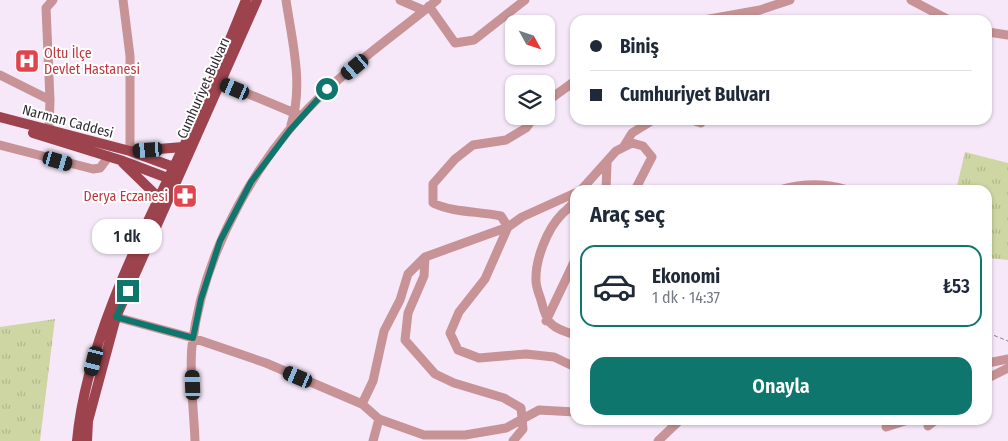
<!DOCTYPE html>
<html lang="tr">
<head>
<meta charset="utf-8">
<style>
  body { margin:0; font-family:"Fira Sans Condensed",sans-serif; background:#f6f6f7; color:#1f2937; height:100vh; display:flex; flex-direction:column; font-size:19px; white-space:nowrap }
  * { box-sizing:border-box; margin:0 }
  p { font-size:16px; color:#747a83 }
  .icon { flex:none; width:28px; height:28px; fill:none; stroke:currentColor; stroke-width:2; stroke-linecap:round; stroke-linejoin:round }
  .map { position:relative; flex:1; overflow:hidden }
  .side { position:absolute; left:570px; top:185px; width:422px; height:240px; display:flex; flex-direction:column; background:#fff; border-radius:15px; box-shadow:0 1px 4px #0004 }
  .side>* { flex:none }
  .guide { position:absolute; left:570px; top:15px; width:422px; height:110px; border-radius:15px; box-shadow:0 1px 4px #0004; display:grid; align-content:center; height:110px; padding:0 20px; background:#fff }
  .needle { width:32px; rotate:130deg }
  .tools { position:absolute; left:505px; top:15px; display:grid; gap:10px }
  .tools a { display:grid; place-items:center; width:50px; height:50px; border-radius:10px; background:#fff; box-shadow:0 1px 4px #0004; font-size:25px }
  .end { position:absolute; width:22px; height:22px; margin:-11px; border:6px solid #0f766e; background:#fff; box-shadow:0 0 0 2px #fff }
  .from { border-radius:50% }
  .bubble { position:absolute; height:35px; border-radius:15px; background:#fff; box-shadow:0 1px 4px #0004; font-size:16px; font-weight:600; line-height:35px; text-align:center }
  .car { position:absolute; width:15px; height:30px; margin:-15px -8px; border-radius:6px; box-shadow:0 0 4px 1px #0007; background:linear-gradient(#222 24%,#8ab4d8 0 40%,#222 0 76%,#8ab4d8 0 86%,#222 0) }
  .guide b { display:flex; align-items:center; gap:18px; height:48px; font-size:19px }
  .guide b+b { border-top:1px solid #e0e1e3 }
  .guide i { width:12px; height:12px; background:#1f2937 }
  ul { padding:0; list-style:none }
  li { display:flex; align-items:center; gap:15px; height:82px; margin:0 10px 8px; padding:0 10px; border:2px solid transparent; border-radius:15px }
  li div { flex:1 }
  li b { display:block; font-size:19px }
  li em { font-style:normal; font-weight:600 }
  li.selected { border-color:#0f766e }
  li>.icon { width:45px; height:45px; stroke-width:1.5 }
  h2 { padding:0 20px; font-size:22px; line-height:60px }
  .action { display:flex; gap:10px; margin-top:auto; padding:10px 20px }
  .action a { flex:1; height:58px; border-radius:15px; background:#0f766e; color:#fff; font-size:20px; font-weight:600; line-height:58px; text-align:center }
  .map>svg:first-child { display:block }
  .park { fill:url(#park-tufts) }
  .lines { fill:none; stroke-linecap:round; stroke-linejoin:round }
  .path { stroke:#8b818c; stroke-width:1; stroke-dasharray:4 2.5; stroke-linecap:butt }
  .minor { stroke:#c79396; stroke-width:9 }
  .major { stroke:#9d434e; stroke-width:10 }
  .route { stroke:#0f766e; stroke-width:6 }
  .labels { text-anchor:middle; stroke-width:4; stroke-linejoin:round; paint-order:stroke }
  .health-label { font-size:14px; fill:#be3a42; stroke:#fff; text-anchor:start }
  .street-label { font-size:14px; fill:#312b31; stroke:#fff }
</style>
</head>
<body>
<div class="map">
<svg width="1008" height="441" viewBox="0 0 1008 441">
  <defs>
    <pattern id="park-tufts" width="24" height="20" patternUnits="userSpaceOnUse" patternTransform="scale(1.25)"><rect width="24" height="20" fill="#ced7a3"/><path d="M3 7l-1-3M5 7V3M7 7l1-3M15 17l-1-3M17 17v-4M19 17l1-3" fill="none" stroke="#b1b98d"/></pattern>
  </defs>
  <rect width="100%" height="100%" fill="#f6e8f9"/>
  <path class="park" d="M965,152l43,11v97l-20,-2v-68h-32z
    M55,319l-15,122h-40v-114z"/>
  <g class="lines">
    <path class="path" d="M988,333l20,8"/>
    <path class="minor" d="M123,0l7,56v95
      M286,0c6,41 18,85 5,125
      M400,0l23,10
      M911,0l38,20
      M429,6l26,37 19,-3 51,-40
      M704,20l56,-10 30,-10
      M988,32l20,3
      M0,75l50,25
      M220,82l79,33
      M546,102l29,-21
      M535,116l-9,12 -20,12 -33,5 -18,14 -22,25v19c21,10 45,8 68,13l7,11 -23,52 -26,33 -9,21 8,17 21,8 47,-4 28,3 21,10
      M692,120l9,3
      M49,130l1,-30 -4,-92 7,-8
      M0,145l93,24 7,-1 9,-12
      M624,146l8,-13 21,-13
      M581,190l35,-39 16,-8 11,3 9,11 -17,33
      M606,190l1,-27
      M779,190c26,-7 44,-7 69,0
      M575,200c-4,7 -8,9 -13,14 -15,15 -27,46 -26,67 0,6 3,13 5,19 6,25 10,27 34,35
      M425,257l-1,19 -16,37 -3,27 30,34 19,9 50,15 17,10 2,21 -10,12
      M116,317l77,21 73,25 96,41 17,15 45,16h41l41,-7 33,-18 36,2
      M546,321l29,-61
      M988,363l20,-4
      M988,378l20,-10
      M362,404l11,-23 11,-50 16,-31 8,-26 17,-17 83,-30 14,-10 53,-24
      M928,426l8,-6
      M886,427l22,-7
      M195,441c-1,-29 -6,-67 -3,-95 11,-94 66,-193 136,-257 34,-32 73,-59 109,-89
      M373,441l6,-22
      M658,441l22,-21"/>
    <path class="major" d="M0,117l130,34 49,18
      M33,133l87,27 53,20
      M134,151l49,-4
      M123,163l35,34
      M77,441c9,-99 64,-206 107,-295 22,-47 42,-97 62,-146
      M87,441l1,-20 28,-104 141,-317"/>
  </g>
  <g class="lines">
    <path class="route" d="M128,291l-12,26 77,21 8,-39 19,-58 31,-59 39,-52 37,-41"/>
  </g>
  <defs>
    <symbol id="hospital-square" viewBox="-11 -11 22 22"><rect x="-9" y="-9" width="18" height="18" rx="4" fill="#e0444e" stroke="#fff"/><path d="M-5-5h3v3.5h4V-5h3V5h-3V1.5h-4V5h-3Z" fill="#fff"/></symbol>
    <symbol id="pharmacy-square" viewBox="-11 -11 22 22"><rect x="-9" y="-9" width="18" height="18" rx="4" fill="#e0444e" stroke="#fff"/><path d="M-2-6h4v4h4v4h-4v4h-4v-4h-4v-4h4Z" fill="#fff"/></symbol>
  </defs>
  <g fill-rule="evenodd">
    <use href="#hospital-square" x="13" y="47" width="28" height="28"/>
    <use href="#pharmacy-square" x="171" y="182" width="28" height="28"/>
  </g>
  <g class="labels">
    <g class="health-label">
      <text x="44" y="58">Oltu İlçe<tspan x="44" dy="16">Devlet Hastanesi</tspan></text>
      <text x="168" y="201" text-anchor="end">Derya Eczanesi</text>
    </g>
    <g class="street-label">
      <text transform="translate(203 88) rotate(-66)" y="5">Cumhuriyet Bulvarı</text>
      <text transform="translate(68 121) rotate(15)" y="5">Narman Caddesi</text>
    </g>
  </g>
</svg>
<div class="tools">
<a><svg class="needle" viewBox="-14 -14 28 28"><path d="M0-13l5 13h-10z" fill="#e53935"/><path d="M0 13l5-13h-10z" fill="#747a83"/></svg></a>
<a><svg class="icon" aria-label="layers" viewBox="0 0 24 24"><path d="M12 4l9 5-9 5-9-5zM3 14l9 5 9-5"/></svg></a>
</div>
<i class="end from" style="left:327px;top:89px"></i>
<i class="end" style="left:128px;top:291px"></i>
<div class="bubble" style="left:92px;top:219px;width:70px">1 dk</div>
<i class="car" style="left:355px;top:67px;rotate:230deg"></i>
<i class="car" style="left:235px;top:89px;rotate:293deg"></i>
<i class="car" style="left:148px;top:150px;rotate:266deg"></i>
<i class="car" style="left:58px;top:161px;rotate:106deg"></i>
<i class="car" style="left:94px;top:361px;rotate:194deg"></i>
<i class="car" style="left:298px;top:377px;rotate:293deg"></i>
<i class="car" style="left:193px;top:385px;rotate:358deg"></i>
<div class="guide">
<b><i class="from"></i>Biniş</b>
<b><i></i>Cumhuriyet Bulvarı</b>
</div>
<section class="side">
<h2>Araç seç</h2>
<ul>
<li class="selected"><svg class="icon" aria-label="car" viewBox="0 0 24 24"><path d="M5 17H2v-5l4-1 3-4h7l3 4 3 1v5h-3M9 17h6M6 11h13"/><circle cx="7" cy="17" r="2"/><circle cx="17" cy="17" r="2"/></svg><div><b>Ekonomi</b><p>1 dk · 14:37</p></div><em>₺53</em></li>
</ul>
<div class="action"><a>Onayla</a></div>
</section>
</div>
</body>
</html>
